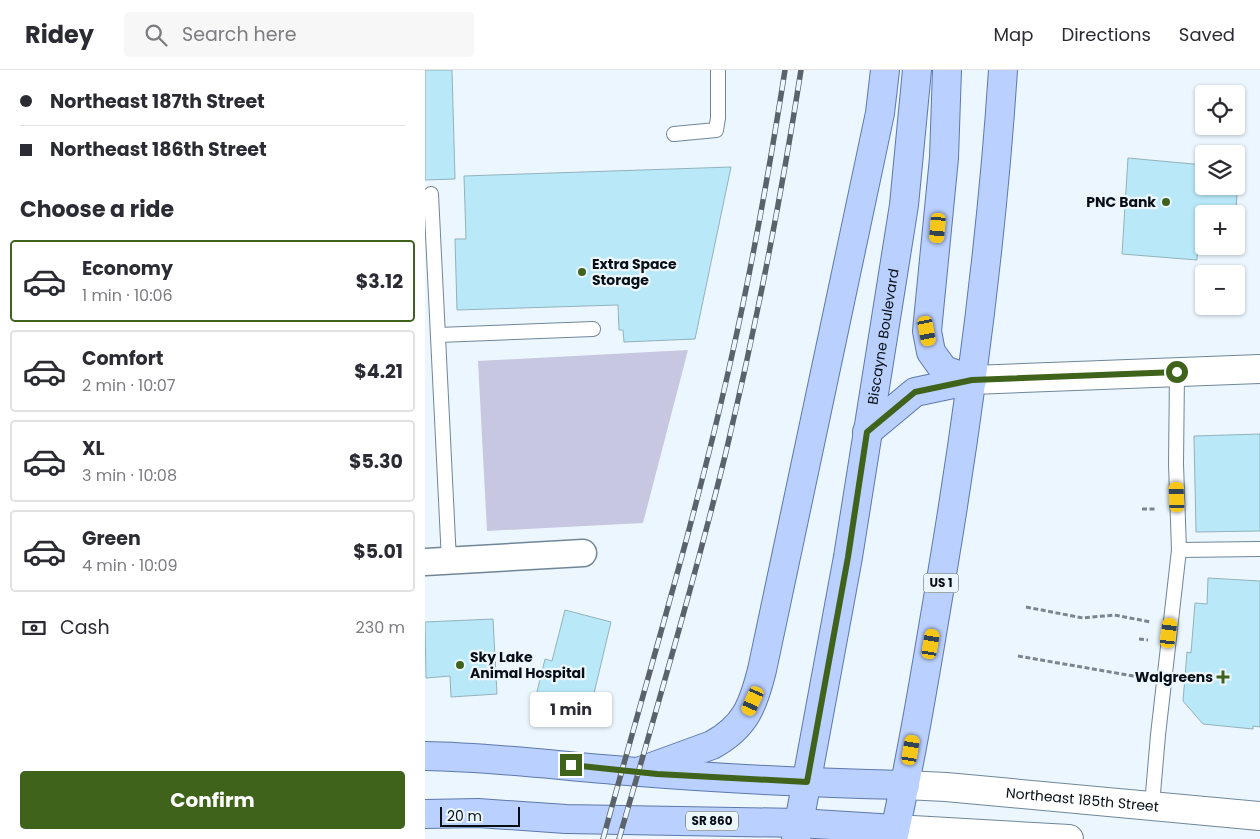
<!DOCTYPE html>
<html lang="en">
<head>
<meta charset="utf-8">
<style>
  body { margin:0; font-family:Poppins,sans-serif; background:#f7f7f7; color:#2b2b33; height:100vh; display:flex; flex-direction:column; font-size:19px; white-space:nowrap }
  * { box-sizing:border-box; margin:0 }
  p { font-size:16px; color:#7c7c81 }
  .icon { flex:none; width:28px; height:28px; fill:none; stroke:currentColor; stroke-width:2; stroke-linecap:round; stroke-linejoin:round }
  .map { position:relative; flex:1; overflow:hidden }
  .details { display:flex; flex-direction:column; background:#fff; width:425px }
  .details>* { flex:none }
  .banner { display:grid; align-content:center; height:110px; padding:0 20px; background:#fff }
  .tools { position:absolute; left:770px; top:15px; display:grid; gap:10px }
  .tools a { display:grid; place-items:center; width:50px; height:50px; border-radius:5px; background:#fff; box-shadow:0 1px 4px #0004; font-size:25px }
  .scale { position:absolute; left:15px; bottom:12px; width:80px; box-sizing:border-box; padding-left:5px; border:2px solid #070f15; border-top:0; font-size:14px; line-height:18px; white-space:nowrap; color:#070f15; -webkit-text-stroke:4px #ecf6fe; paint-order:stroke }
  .end { position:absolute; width:22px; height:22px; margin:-11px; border:6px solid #40631b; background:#fff; box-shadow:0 0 0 2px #fff }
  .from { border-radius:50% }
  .bubble { position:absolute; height:35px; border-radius:5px; background:#fff; box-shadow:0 1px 4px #0004; font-size:16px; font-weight:700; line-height:35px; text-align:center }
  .car { position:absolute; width:15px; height:30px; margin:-15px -8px; border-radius:6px; box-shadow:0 0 4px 1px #0007; background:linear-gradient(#f5c518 24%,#345 0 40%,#f5c518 0 76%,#345 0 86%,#f5c518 0) }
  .banner b { display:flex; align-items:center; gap:18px; height:48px; font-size:19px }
  .banner b+b { border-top:1px solid #e1e1e2 }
  .banner i { width:12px; height:12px; background:#2b2b33 }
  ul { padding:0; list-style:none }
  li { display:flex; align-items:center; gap:15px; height:82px; margin:0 10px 8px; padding:0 10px; border:2px solid #e1e1e2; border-radius:5px }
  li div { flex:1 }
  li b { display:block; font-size:19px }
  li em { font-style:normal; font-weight:700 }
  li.on { border-color:#40631b }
  li>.icon { width:45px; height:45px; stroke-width:1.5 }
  h2 { padding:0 20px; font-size:22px; line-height:60px }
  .pay { display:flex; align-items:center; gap:12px; height:55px; padding:0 20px; font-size:19px }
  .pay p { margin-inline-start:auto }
  .primary-button { display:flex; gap:10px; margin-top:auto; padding:10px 20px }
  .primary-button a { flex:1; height:58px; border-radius:5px; background:#40631b; color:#fff; font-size:20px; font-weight:700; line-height:58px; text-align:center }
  header { display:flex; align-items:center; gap:30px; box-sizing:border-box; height:70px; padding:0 25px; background:#fff; border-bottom:1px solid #e1e1e2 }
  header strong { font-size:24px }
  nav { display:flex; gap:28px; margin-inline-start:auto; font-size:18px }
  .search { width:350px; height:45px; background:#f7f7f7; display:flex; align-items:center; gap:12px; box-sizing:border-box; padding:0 18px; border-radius:5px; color:#7c7c81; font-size:19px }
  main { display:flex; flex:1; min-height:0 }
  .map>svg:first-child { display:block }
  .green { fill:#c8c7e2 }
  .building { fill:#b9e8f8; stroke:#92b2bd }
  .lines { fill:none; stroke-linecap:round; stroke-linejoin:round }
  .lane-casing { stroke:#708698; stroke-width:16 }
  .street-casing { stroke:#708698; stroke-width:29 }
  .secondary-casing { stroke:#708698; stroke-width:30 }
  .primary-casing { stroke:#5d78ac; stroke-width:30 }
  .path { stroke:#7c858c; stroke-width:3; stroke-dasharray:5 2.5; stroke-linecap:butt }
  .lane { stroke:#fff; stroke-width:14 }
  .street { stroke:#fff; stroke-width:26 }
  .secondary { stroke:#fff; stroke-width:28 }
  .primary { stroke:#bad0fe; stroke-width:28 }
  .rail-casing { stroke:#5a6369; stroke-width:5.5 }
  .rail { stroke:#ecf6fe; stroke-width:4; stroke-dasharray:11; stroke-linecap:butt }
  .route { stroke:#40631b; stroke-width:6 }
  .poi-dot { fill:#40631b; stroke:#ecf6fe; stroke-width:2 }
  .labels { text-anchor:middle; stroke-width:4.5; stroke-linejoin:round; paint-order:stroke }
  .shield { fill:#ecf6fe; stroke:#4c545b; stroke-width:1 }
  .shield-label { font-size:12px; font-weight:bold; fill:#070f15 }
  .poi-label { font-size:14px; font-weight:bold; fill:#070f15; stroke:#ecf6fe; text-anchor:end }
  .street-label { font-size:14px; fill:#070f15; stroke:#ecf6fe }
</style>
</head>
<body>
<header>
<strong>Ridey</strong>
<div class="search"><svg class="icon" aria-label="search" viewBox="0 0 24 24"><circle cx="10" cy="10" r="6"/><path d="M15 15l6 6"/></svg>Search here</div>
<nav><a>Map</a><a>Directions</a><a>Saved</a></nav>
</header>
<main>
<section class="details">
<div class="banner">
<b><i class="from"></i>Northeast 187th Street</b>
<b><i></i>Northeast 186th Street</b>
</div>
<h2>Choose a ride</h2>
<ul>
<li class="on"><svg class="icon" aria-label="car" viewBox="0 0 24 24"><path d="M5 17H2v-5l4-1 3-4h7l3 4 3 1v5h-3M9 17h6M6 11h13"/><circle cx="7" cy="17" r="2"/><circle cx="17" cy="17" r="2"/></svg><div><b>Economy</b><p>1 min · 10:06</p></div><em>$3.12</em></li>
<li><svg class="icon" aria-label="car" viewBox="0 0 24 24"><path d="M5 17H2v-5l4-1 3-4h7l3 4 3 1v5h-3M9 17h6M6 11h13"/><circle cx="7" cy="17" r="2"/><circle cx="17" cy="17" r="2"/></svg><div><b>Comfort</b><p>2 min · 10:07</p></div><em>$4.21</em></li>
<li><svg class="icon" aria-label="car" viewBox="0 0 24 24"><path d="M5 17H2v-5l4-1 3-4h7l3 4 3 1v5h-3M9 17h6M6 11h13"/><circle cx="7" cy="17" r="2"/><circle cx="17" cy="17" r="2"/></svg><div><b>XL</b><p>3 min · 10:08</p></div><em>$5.30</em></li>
<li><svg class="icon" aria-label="car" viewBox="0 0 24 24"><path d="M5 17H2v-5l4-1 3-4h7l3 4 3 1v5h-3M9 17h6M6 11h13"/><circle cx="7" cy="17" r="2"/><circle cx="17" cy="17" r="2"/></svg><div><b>Green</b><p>4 min · 10:09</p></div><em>$5.01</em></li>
</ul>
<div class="pay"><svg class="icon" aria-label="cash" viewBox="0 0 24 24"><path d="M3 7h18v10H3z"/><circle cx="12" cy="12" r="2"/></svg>Cash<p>230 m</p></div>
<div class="primary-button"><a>Confirm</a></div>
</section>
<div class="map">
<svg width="835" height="769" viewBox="0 0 835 769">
  <rect width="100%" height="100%" fill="#ecf6fe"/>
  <path class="green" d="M263,280l-45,173 -156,8 -9,-170z"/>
  <path class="building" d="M0,0h27l3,109 -30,1z
    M703,88l76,7v21h32v-13h2l-2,38 -36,-2 -3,51 -75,-6z
    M306,97l-36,172 -71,3 -1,-12h-4l-1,-25 -161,5 -2,-71h11l-2,-63z
    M835,364v97l-64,1 -2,-96z
    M783,508l52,3v146l-7,-1v3l-50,-5 -20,-23 4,-49 4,1 4,-50 12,1z
    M140,540l46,12 -21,88 -54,-14 9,-37 7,2z
    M68,549l4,75 -46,3 -1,-21 -24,2 -1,-56z"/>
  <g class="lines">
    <defs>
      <path id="lane" d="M249,64l42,-4 2,-12v-48
        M6,124l18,367
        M13,265l155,-6
        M754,480l81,-1
        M727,735l6,-70 21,-185 -3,-86 1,-92"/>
      <path id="street" d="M0,492l158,-9"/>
      <g id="secondary">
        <path d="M547,310l288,-11"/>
        <path id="s1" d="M480,715l41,2 314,29"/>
        <path d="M470,759l174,10"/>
      </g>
      <g id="primary">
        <path d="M522,0l-3,88 -17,173 4,21 13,18 28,10"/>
        <path d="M442,362l48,-40 57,-12"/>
        <path d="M0,686c72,1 143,11 215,16 88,7 176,11 265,13"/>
        <path d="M213,702l74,-27c33,-18 41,-39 50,-75l118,-557 5,-43"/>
        <path d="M0,744l53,-1 88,6 233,4 96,6"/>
        <path id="s2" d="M371,769l52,-282 56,-352 13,-135"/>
        <path d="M468,769c20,-88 34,-176 49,-265 28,-167 50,-335 61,-504"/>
      </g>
    </defs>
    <use href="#lane" class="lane-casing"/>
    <use href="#street" class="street-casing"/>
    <use href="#secondary" class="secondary-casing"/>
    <use href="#primary" class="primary-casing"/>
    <path class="path" d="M717,439h15
      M601,537l57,11 31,-3 37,7
      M714,569l9,1
      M593,586l127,22"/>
    <use href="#lane" class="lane"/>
    <use href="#street" class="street"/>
    <use href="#secondary" class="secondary"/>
    <use href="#primary" class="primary"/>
    <defs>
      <path id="rail" d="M178,769c44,-161 93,-321 129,-484 21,-94 38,-189 53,-285
        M194,769c37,-128 75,-257 107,-387 30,-126 55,-254 75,-382"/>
    </defs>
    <use href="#rail" class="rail-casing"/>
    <use href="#rail" class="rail"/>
  </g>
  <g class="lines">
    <path class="route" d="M146,695l86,9 150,8 41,-225 19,-125 48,-40 57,-12 205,-8"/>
  </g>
  <g class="poi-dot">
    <circle cx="741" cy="132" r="5"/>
    <circle cx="157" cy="202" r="5"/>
    <circle cx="35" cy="595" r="5"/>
    <path d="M795.5 599.5h5v5h5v5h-5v5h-5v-5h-5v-5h5z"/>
  </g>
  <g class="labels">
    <g class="shield">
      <rect x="498.5" y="503.5" width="35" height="19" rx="4"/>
      <rect x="261" y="741.5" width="52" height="19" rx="4"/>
    </g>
    <g class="shield-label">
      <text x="516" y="517">US 1</text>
      <text x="287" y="755">SR 860</text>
    </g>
    <g class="poi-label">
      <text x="731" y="137">PNC Bank</text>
      <text x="167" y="199" text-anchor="start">Extra Space<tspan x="167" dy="16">Storage</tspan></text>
      <text x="45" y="592" text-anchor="start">Sky Lake<tspan x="45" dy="16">Animal Hospital</tspan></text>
      <text x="788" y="612">Walgreens</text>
    </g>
    <g class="street-label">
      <text dy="5" stroke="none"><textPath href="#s2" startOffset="510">Biscayne Boulevard</textPath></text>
      <text dy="5" stroke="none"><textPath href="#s1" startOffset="178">Northeast 185th Street</textPath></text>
    </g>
  </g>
</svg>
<div class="tools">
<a><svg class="icon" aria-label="locate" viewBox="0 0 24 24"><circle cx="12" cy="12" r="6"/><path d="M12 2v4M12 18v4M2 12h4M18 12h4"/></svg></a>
<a><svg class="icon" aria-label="layers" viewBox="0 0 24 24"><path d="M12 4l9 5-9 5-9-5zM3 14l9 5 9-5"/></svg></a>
<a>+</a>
<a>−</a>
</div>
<div class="scale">20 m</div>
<i class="end from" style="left:752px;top:302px"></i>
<i class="end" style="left:146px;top:695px"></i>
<div class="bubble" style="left:105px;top:622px;width:82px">1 min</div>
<i class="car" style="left:513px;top:158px;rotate:185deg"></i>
<i class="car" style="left:502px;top:261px;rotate:169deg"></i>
<i class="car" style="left:752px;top:427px;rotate:358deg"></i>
<i class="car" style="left:744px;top:563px;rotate:7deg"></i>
<i class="car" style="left:506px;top:574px;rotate:10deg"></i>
<i class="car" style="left:328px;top:631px;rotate:204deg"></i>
<i class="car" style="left:486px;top:680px;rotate:10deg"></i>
</div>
</main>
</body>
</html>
